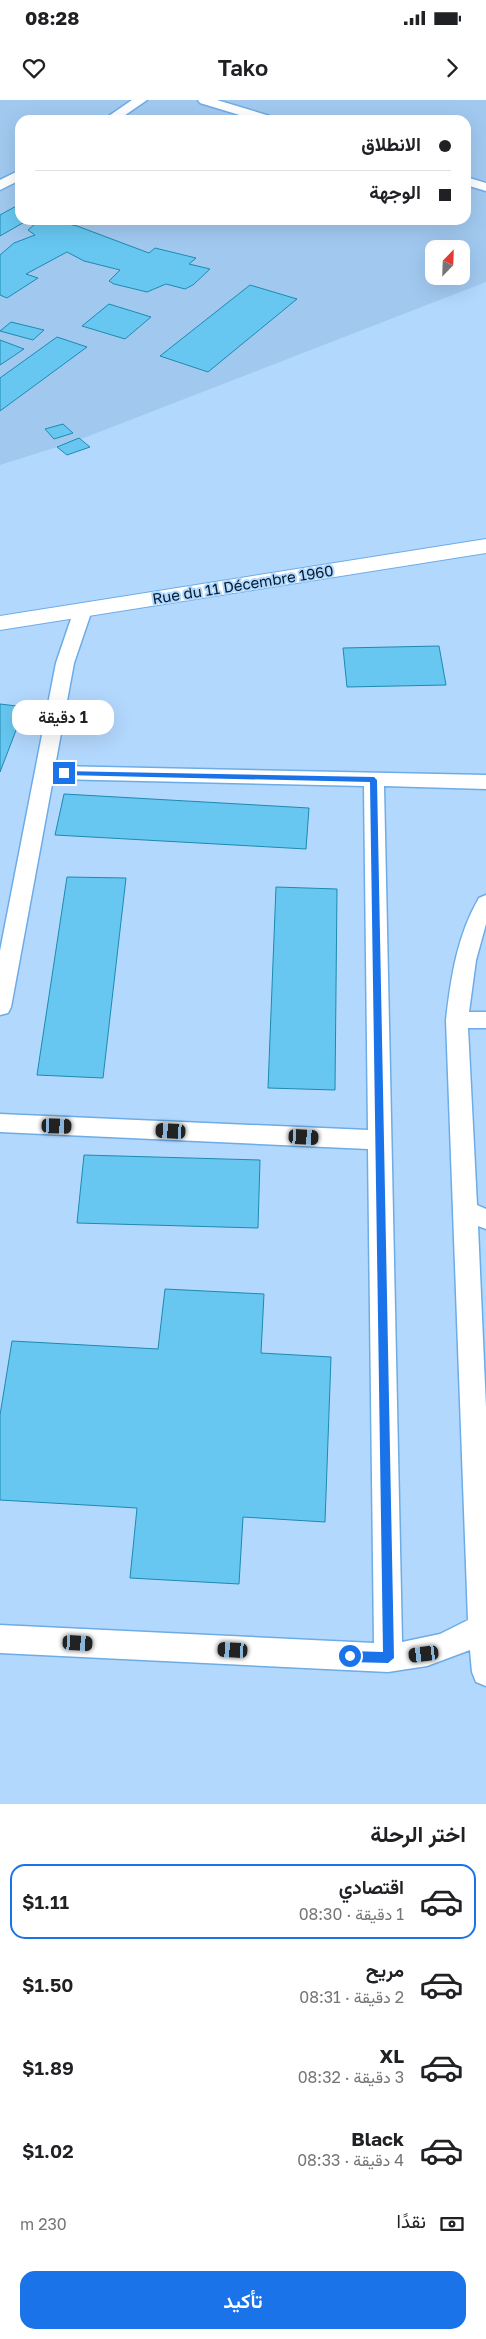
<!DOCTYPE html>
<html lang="ar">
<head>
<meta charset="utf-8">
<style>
  body { margin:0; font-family:"Golos Text",Vazirmatn,sans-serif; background:#f2f2f2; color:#202124; direction:rtl; height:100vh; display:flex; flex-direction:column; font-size:19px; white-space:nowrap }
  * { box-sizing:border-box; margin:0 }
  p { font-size:16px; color:#757577 }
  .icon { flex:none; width:28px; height:28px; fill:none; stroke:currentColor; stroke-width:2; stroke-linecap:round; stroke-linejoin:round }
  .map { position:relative; height:1704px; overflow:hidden; direction:ltr }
  .sheet { display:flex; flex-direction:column; background:#fff; flex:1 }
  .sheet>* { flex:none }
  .top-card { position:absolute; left:15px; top:15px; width:456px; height:110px; border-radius:15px; box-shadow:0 5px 20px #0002; direction:rtl; display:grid; align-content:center; height:110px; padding:0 20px; background:#fff }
  .needle { width:32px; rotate:23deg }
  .tools { position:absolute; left:425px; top:140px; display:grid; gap:10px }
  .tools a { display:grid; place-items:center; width:45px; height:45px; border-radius:10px; background:#fff; box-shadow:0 5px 20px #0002; font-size:25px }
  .end { position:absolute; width:22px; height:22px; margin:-11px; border:6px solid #1a73e8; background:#fff; box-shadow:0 0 0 2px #fff }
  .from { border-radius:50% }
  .bubble { position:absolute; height:35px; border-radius:15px; background:#fff; box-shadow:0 5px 20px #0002; font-size:16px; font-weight:600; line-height:35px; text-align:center; direction:rtl }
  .car { position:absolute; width:15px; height:30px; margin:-15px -8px; border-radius:6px; box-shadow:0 0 4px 1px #0007; background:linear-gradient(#222 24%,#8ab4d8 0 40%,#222 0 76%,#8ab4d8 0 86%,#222 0) }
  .top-card b { display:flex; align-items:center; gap:18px; height:48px; font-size:19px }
  .top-card b+b { border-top:1px solid #e0e0e0 }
  .top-card i { width:12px; height:12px; background:#202124 }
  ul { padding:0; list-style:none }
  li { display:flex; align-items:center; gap:15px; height:75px; margin:0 10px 8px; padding:0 10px; border:2px solid transparent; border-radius:15px }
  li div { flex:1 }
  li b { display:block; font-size:19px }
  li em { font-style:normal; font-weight:600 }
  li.active { border-color:#1a73e8 }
  li>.icon { width:45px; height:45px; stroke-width:1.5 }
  h2 { padding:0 20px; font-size:22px; line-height:60px }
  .pay { display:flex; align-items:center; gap:12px; height:55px; padding:0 20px; font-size:19px }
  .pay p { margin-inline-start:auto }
  .cta { display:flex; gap:10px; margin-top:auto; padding:10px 20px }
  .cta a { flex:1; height:58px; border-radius:15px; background:#1a73e8; color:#fff; font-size:20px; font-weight:600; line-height:58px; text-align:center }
  .status { display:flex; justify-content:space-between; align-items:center; height:35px; padding:0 25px; background:#fff; direction:ltr }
  .status svg { height:14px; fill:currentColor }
  header { display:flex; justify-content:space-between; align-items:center; height:65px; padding:0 20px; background:#fff; font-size:22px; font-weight:600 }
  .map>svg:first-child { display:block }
  .built { fill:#a1c9f0; fill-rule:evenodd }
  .building { fill:#67c7f0; stroke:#1d8ab0 }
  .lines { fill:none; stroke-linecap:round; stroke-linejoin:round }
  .service-casing { stroke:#6dace6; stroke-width:3 }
  .secondary-casing { stroke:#6dace6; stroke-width:2 }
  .service { fill:#fff; fill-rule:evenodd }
  .secondary { fill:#fff; fill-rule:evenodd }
  .route { fill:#1a73e8 }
  .labels { text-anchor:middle; stroke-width:4; stroke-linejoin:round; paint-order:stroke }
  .street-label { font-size:15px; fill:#021c32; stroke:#b3d8fd }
</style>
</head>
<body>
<div class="status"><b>08:28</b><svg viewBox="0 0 49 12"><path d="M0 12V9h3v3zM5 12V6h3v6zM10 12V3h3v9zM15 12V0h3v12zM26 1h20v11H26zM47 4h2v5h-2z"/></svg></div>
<header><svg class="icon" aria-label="forward" viewBox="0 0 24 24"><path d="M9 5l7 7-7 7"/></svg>Tako<svg class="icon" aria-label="heart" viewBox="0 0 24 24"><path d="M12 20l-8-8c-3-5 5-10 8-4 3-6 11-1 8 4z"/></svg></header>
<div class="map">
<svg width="486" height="1704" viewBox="0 0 486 1704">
  <rect width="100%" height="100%" fill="#b3d8fd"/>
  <path class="built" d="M0,0h486v182l-410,159 -76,24zM20,20h446v100h-446zM434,149h27v27h-27z"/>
  <path class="building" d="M20,104v16h8l-28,16v-21z
    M40,120h12l25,6 72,27 6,-5 41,10 -7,6 21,5 -17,16 -8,4 -19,-5 -19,8 -33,-8 -5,-3 11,-11 -36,-9 -17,-9 -41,22 12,4 -31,20 -7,-3v-40l14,-12 21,-8 -7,-5z
    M250,185l47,14 -89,73 -48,-16z
    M109,204l42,13 -26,22 -43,-13z
    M11,222l33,8 -11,10 -33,-9z
    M57,237l30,10 -87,64v-33z
    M0,240l24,9 -24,16z
    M63,324l10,9 -19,6 -9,-10z
    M79,338l11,9 -23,8 -10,-8z
    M439,546l7,39 -99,2 -4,-39z
    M0,604l25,3 -25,65z
    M64,694l245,14 -3,41 -251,-14z
    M67,777l59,1 -23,200 -66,-3z
    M276,787l61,2 -2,201 -67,-2z
    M84,1055l176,5 -2,68 -181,-5z
    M165,1189l99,5 -3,59 70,4 -6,165 -82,-5 -4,67 -109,-6 7,-70 -137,-8v-85l12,-74 146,8z"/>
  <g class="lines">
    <defs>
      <path id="service" d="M132,0h15l-29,20h-15z
        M198,0h19l56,17 2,3h-19l-56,-17z
        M20,70v10l-20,10v-10z
        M466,77l20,6v8l-20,-6z
        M83,505l6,1 3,4 -18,53 -19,103 431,9v14l-102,-3 18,856 38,-8 28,-14 -22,-600c5,-43 11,-84 33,-122l7,-3v29l-10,36 -7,52h17v16h-18l9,177 9,4v20l-8,-3 8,182v278l-10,-4 -4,-10 -2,-22 -43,16 -39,6 -388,-19v-28l374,18 -6,-494 -368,-17v-18l368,16 -4,-344 -311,-7 -42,228 -3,6 -8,2v-64l56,-288 18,-53 3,-4z"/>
      <path id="secondary" d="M486,439v14l-486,77v-14z"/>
    </defs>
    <use href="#service" class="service-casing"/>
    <use href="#secondary" class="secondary-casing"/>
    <use href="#service" class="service"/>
    <use href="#secondary" class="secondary"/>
  </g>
  <path class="route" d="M61,671l313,6 3,3 17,878 -6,5 -38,-1 -6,-6 6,-5 33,1 -13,-870 -306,-7 -4,-2z"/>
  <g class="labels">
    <g class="street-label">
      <text transform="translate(243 485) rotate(-9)" y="5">Rue du 11 Décembre 1960</text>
    </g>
  </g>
</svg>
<div class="tools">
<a><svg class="needle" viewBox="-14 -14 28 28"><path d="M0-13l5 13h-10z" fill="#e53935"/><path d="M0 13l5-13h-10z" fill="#757577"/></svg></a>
</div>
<i class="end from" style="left:350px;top:1556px"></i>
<i class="end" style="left:64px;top:673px"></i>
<div class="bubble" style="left:12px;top:600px;width:102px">1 دقيقة</div>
<i class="car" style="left:57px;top:1026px;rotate:92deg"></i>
<i class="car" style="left:171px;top:1031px;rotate:273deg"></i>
<i class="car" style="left:304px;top:1037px;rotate:93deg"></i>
<i class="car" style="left:78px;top:1543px;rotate:93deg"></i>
<i class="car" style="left:233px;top:1550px;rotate:273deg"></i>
<i class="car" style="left:424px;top:1554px;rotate:263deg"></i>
<div class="top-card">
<b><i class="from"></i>الانطلاق</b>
<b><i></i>الوجهة</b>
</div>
</div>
<section class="sheet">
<h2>اختر الرحلة</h2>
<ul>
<li class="active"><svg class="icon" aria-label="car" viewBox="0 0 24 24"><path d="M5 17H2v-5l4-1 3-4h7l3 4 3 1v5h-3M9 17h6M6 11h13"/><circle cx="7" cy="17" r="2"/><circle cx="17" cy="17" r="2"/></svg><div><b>اقتصادي</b><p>1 دقيقة · 08:30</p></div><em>$1.11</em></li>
<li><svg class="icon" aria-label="car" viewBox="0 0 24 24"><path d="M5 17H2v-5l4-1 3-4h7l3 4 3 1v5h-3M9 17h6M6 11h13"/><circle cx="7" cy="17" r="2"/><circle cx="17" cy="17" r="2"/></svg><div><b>مريح</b><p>2 دقيقة · 08:31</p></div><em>$1.50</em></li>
<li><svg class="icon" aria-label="car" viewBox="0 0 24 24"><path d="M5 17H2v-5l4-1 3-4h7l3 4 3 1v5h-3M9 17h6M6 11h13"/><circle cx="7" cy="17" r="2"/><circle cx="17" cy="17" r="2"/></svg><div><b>XL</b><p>3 دقيقة · 08:32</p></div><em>$1.89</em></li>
<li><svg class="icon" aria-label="car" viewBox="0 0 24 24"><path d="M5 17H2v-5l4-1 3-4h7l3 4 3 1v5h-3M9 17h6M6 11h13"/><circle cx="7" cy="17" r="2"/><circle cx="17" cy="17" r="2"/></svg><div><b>Black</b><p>4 دقيقة · 08:33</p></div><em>$1.02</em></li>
</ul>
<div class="pay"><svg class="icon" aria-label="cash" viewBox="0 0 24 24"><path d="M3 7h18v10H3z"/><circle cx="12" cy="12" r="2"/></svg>نقدًا<p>230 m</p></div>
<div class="cta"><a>تأكيد</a></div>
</section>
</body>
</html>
